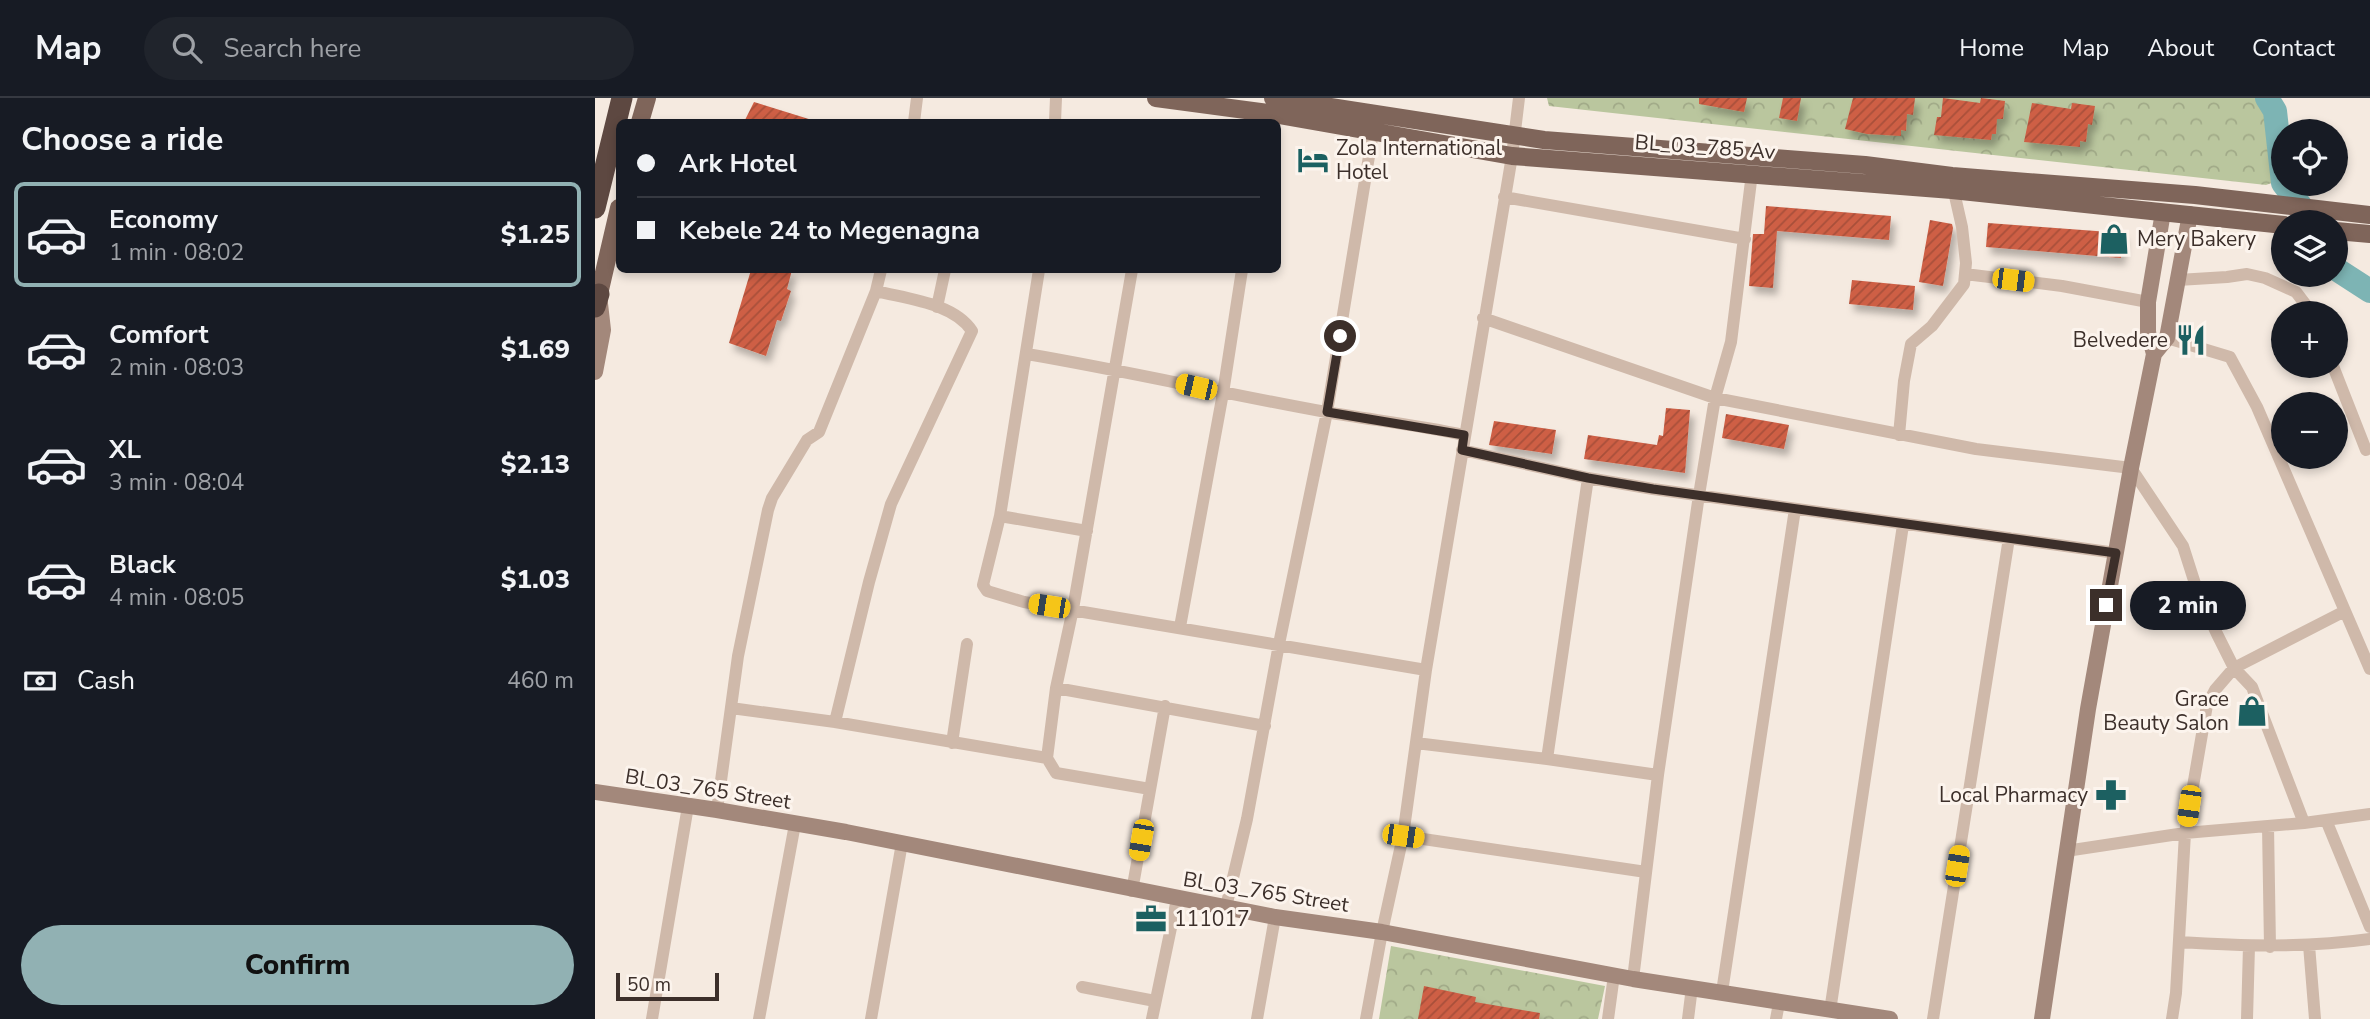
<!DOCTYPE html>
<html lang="en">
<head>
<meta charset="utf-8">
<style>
  body { margin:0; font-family:"Nunito Sans",sans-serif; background:#20242c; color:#f1f3f6; height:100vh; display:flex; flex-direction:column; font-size:26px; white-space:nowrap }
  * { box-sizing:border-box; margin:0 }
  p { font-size:23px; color:#9ea1a6 }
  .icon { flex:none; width:38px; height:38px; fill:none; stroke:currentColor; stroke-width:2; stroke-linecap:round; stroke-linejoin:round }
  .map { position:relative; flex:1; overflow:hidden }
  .side { display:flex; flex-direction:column; background:#171b24; width:595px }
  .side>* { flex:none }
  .hud { position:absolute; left:21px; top:21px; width:665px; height:154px; border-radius:10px; box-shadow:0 4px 10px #0003; display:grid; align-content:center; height:154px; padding:0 21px; background:#171b24 }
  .controls { position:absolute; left:1676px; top:21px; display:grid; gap:14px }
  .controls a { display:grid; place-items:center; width:77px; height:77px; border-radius:50%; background:#171b24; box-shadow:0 4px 10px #0003; font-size:35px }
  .scale { position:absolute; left:21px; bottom:18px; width:103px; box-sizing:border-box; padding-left:7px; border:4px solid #3c2f2a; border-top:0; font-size:19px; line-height:24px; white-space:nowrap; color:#3c2f2a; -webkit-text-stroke:5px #fcf4ed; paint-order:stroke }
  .end { position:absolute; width:32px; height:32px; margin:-16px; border:9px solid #3c2f2a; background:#fff; box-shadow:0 0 0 4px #fff }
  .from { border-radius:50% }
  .bubble { position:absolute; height:49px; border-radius:24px; background:#171b24; box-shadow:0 4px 10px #0003; font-size:23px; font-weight:800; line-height:49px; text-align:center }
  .car { position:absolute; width:21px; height:42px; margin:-21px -10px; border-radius:9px; box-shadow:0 0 5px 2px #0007; background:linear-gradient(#f5c518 24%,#345 0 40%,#f5c518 0 76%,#345 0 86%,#f5c518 0) }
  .hud b { display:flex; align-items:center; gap:24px; height:66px; font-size:26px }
  .hud b+b { border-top:2px solid #363941 }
  .hud i { width:18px; height:18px; background:#f1f3f6 }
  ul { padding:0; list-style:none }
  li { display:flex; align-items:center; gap:21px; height:105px; margin:0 14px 10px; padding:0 7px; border:4px solid transparent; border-radius:10px }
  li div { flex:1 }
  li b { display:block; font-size:26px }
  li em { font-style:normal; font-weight:800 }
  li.active { border-color:#91b1b3 }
  li>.icon { width:63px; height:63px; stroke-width:1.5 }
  h2 { padding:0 21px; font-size:32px; line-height:84px }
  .pay { display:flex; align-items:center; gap:18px; height:77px; padding:0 21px; font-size:26px }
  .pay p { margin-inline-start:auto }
  .button { display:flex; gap:14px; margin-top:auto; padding:14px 21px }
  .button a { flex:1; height:80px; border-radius:42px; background:#91b1b3; color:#111; font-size:28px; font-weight:800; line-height:80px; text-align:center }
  header { display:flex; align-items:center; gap:42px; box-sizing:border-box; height:98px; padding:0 35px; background:#171b24; border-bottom:2px solid #363941 }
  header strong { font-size:33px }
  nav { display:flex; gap:38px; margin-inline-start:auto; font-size:24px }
  .search { width:490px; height:63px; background:#20242c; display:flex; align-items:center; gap:18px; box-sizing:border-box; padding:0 24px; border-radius:38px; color:#9ea1a6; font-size:26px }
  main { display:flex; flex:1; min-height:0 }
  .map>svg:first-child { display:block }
  .park { fill:url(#park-crowns) }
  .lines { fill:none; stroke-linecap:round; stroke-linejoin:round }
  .river { stroke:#7db4b4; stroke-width:24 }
  .building { fill:url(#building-hatch); filter:url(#shadow) }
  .street { stroke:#cfb9aa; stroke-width:12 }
  .secondary { stroke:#a3887b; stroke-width:16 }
  .primary { stroke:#7f655a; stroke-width:18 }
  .highway { stroke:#5d4841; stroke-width:21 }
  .route { stroke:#3c2f2a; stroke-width:9 }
  .labels { text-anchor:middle; stroke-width:6; stroke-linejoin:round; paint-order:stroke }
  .street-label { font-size:21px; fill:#3c2f2a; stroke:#fcf4ed }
  .poi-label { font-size:21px; fill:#3c2f2a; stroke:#fcf4ed; text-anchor:start }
</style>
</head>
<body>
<header>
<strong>Map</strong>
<div class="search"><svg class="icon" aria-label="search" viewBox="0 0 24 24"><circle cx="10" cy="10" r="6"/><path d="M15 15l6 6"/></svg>Search here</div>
<nav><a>Home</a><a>Map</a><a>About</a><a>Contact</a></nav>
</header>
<main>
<section class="side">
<h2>Choose a ride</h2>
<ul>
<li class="active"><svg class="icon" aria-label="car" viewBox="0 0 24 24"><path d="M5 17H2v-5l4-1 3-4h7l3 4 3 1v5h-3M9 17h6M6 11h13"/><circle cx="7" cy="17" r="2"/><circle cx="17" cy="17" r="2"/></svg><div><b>Economy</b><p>1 min · 08:02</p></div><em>$1.25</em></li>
<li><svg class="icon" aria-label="car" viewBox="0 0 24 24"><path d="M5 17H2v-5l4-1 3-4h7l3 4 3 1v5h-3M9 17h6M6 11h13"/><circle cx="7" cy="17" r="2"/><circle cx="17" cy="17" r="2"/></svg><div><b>Comfort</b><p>2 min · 08:03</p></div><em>$1.69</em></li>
<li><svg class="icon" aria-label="car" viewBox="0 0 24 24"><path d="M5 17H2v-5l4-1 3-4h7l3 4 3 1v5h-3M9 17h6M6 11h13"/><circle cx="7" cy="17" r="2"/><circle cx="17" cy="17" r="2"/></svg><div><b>XL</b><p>3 min · 08:04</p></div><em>$2.13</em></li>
<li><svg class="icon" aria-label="car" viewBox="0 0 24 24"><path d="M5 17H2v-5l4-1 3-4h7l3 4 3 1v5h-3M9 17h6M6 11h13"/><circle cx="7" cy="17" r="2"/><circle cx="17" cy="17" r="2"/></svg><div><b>Black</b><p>4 min · 08:05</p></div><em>$1.03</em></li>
</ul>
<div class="pay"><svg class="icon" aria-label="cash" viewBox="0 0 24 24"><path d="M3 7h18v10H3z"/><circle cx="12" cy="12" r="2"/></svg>Cash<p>460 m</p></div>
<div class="button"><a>Confirm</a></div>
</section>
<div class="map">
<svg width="1775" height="921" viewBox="0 0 1775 921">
  <defs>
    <pattern id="park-crowns" width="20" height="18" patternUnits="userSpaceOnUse" patternTransform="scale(1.75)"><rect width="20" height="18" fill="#bac69e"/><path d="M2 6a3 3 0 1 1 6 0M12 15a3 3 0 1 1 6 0" fill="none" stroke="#a1aa88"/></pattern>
    <pattern id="building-hatch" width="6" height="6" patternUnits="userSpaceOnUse" patternTransform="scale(1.75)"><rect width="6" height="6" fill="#ce5f45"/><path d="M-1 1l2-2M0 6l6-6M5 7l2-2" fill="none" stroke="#a84f3a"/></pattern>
    <filter id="shadow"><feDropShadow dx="4.5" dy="7" stdDeviation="3.5" flood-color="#0004"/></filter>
  </defs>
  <rect width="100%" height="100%" fill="#f5eae0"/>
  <path class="park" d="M952,0h723l7,20v63l-11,4 -717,-79z
    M796,848l214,40 -7,33h-219z"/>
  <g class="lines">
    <path class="river" d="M1672,0l8,13 8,72 30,39
      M1741,171l34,22"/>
  </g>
  <path class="building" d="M1104,0h48l-3,14 -45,-8z
    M1188,0h18l-4,23 -18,-3z
    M1258,0h62l-2,17 -6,-1 -1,17 -5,-1v6l-34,-2 -22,-5z
    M1348,0l37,5 1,-5 24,3 -2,18h-6l-1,15h-4l-1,6 -57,-5 3,-18h4z
    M159,4l58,18v2h-68z
    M1437,5l39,6 1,-6 23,3 -3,19 -4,-1 -2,18 -6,-1v6l-56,-5z
    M1171,108l125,10 -2,24 -112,-9 -4,57 -24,-2 4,-52h11z
    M1335,122l22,4 1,4 -10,58 -24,-4z
    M1393,125l135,10 -2,25 -135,-11z
    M156,172h41l-5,19 4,2 -10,30 -4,-1 -11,36 -37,-13z
    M1257,182l63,6 -2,24 -64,-6z
    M1071,310l24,2 -5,63 -101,-14 4,-24 69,10 2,-10 4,1z
    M1131,316l63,11 -5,24 -62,-11z
    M899,323l62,9 -4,24 -63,-9z
    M829,888l52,11 -1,5 65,11 -1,6h-121z"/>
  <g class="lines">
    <path class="street" d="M319,24l3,-24
      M460,24l1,-24
      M909,99l241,42
      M444,172l-39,246 -17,69 4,6 37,11 402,68
      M537,172l-59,339 -17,79 -9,70 9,15 94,16
      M1370,176l97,12 86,16
      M1583,182l49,-3 20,-3 18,4 31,14 16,21
      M342,209l8,-37
      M888,220l232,80 261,51 155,19 52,78 15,47 19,41 17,34 18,19 52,136
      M1572,240l63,19 27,50 113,262
      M432,256c100,17 199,40 299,58 46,8 92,13 138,23
      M1738,268l33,84
      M1304,337l5,-54 7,-37 21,-18 32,-42 2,-21 -4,-36 -10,-44
      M867,352l126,28 65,11 463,64
      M405,418l87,15
      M585,529l43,-234 19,-123
      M461,590l209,38
      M136,610l104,14 212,36
      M240,624l34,-140 22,-78 81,-173c-18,-28 -65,-32 -96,-40
      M357,645l15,-99
      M821,645l131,16 111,16
      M952,661l41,-281
      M122,712l21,-154 30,-146 4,-12 35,-58 12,-8 57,-141 5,-21
      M1731,722l44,107
      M1673,728l2,121
      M808,738l243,36
      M1471,753l119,-18 119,-10 66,-9
      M537,793l33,-185
      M631,809l21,-88 32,-175 48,-232 46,-280
      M1584,844c64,4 127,6 191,-3
      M1714,847l6,74
      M1038,881l25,-204 41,-280 16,-97 16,-56 21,-169
      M487,889l73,14
      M1127,894l73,-483
      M1235,913l73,-486
      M57,921l36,-213
      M164,921l36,-195
      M276,921l31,-176
      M557,921l25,-120
      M662,921l18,-102
      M771,921l16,-87 21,-96 23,-166 86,-514 7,-58
      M1013,921l6,-44
      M1093,921l4,-32
      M1181,921l3,-16
      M1338,921l76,-481
      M1577,921l4,-26 9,-160 22,-128 8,-15 19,-22 111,-57
      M1652,921l2,-73"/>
    <path class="secondary" d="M1559,256l13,-16 23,-124
      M0,274l8,-42 -4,-35
      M0,694l122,18 129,22 429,85 107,15 251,47 257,40
      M1447,921l46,-310 43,-241 23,-114 -6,-22v-30l15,-90"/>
    <path class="primary" d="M561,0l112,15 244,43 440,34 332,35
      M678,0l271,42 321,25 87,11 243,19 175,20
      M45,24l7,-24
      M1741,133l34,3
      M4,196l20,-86"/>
    <path class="highway" d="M0,110l27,-110
      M0,209l4,-13"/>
  </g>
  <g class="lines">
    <path class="route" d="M745,238l-13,76 137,23 -2,15 126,28 65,11 463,64 -10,52"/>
  </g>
  <defs>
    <symbol id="hotel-bare" viewBox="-9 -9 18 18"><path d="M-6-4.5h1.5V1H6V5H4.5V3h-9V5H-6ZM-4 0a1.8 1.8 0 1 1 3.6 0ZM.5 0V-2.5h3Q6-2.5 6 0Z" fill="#1c6061" stroke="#fcf4ed" stroke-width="2.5" paint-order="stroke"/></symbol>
    <symbol id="shop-bare" viewBox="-9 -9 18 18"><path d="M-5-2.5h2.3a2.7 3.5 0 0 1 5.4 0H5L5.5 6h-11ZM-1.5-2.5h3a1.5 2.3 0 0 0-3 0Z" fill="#1c6061" stroke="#fcf4ed" stroke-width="2.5" paint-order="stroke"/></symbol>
    <symbol id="restaurant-bare" viewBox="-9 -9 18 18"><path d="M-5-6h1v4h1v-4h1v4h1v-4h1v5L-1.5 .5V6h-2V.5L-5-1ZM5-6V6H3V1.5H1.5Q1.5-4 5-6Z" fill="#1c6061" stroke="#fcf4ed" stroke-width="2.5" paint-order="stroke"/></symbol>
    <symbol id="pharmacy-bare" viewBox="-9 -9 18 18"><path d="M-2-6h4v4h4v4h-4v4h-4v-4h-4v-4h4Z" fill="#1c6061" stroke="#fcf4ed" stroke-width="2.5" paint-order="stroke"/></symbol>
    <symbol id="office-bare" viewBox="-9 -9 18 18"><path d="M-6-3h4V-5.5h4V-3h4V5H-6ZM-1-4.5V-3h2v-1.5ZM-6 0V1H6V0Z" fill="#1c6061" stroke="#fcf4ed" stroke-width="2.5" paint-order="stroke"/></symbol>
  </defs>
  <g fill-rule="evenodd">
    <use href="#hotel-bare" x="696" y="40" width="44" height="44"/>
    <use href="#shop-bare" x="1497" y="119" width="44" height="44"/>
    <use href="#restaurant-bare" x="1574" y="220" width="44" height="44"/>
    <use href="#shop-bare" x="1635" y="591" width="44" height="44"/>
    <use href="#pharmacy-bare" x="1494" y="675" width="44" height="44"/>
    <use href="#office-bare" x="534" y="799" width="44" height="44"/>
  </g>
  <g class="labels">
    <g class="street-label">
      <text transform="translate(1110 49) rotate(4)" y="7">BL_03_785 Av</text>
      <text transform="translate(113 691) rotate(9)" y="7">Bl_03_765 Street</text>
      <text transform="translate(671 794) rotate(9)" y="7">Bl_03_765 Street</text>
    </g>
    <g class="poi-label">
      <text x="741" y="57">Zola International<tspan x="741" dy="24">Hotel</tspan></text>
      <text x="1542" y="148">Mery Bakery</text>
      <text x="1573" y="249" text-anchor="end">Belvedere</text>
      <text x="1634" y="608" text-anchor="end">Grace<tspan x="1634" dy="24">Beauty Salon</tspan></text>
      <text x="1493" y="704" text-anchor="end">Local Pharmacy</text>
      <text x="579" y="828">111017</text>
    </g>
  </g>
</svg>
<div class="controls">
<a><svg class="icon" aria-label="locate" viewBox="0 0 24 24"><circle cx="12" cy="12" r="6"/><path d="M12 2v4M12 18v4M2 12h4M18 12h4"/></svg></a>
<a><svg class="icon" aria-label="layers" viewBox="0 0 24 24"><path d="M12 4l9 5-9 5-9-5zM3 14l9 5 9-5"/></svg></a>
<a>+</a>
<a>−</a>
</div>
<div class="scale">50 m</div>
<i class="end from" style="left:745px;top:238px"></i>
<i class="end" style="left:1511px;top:507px"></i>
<div class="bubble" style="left:1535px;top:483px;width:116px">2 min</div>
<i class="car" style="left:1418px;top:182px;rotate:97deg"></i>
<i class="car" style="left:601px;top:289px;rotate:283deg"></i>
<i class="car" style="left:454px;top:508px;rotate:279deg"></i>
<i class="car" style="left:1594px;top:708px;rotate:188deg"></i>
<i class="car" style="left:808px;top:738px;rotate:98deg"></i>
<i class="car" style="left:546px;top:742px;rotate:190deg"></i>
<i class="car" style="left:1362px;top:768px;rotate:9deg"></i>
<div class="hud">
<b><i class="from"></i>Ark Hotel</b>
<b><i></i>Kebele 24 to Megenagna</b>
</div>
</div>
</main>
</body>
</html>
